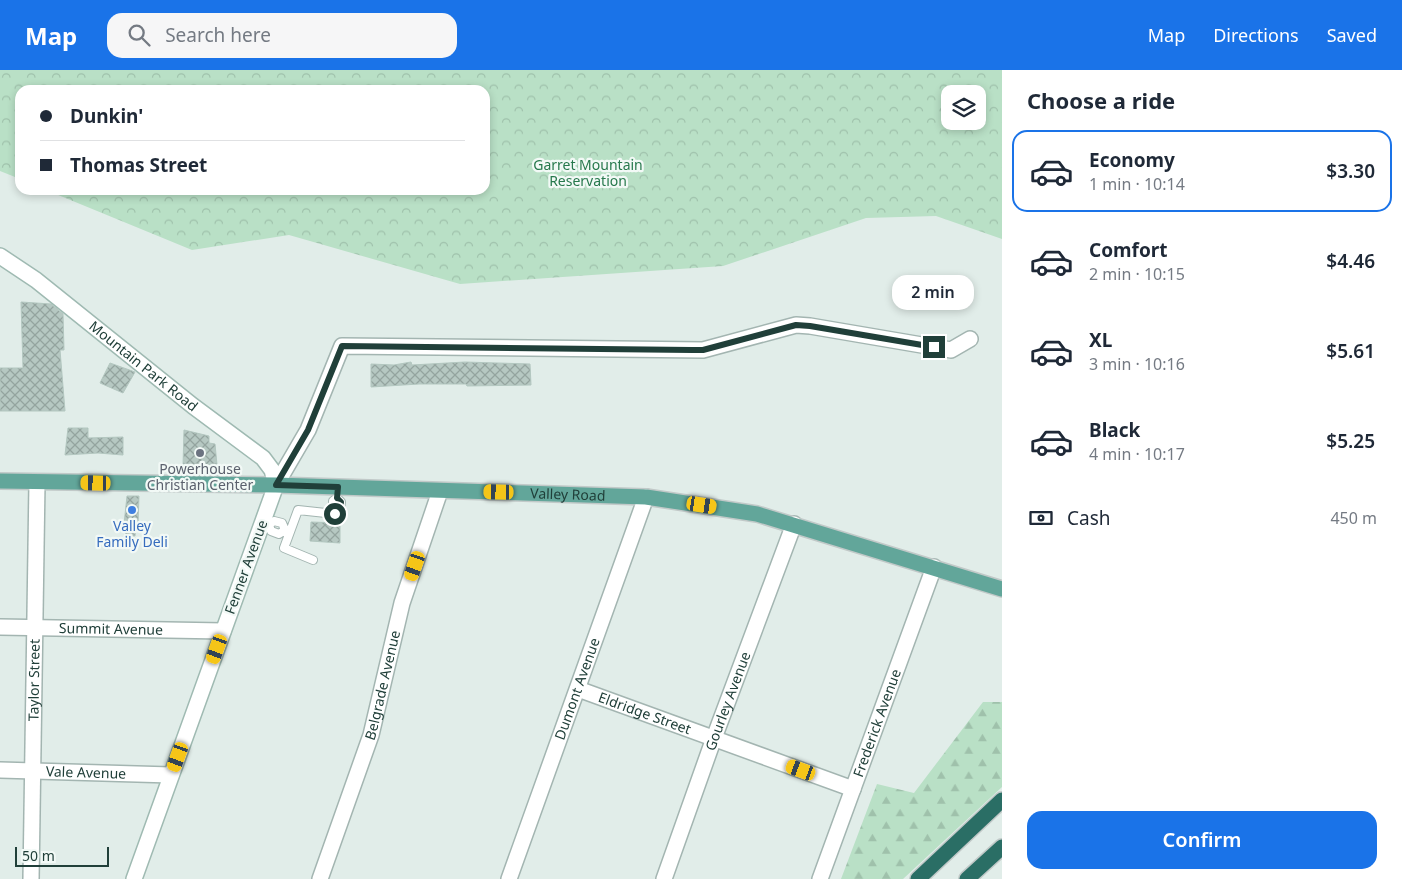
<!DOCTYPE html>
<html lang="en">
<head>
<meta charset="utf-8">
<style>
  body { margin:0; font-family:"Noto Sans",sans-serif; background:#f6f6f7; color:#1f2937; height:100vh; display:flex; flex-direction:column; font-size:19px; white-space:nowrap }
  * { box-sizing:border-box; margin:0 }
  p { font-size:16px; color:#747a83 }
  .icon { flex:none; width:28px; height:28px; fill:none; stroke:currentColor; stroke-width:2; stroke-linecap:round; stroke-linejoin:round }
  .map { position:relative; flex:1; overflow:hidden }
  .sheet { display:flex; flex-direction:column; background:#fff; width:400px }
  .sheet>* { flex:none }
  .banner { position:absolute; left:15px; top:15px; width:475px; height:110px; border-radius:15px; box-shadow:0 2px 8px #0003; display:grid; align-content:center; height:110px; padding:0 25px; background:#fff }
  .tools { position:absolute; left:941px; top:15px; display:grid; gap:10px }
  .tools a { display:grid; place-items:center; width:45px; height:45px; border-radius:10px; background:#fff; box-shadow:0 2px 8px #0003; font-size:25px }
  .scale { position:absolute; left:15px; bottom:12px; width:94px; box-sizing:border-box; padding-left:5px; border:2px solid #203f39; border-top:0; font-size:14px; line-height:18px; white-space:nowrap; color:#203f39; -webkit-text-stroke:4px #f2f9f6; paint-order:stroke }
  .end { position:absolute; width:22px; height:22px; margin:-11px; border:6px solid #203f39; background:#fff; box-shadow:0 0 0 2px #fff }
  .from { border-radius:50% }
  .bubble { position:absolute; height:35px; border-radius:15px; background:#fff; box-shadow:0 2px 8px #0003; font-size:16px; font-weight:600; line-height:35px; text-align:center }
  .car { position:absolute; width:15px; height:30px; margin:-15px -8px; border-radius:6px; box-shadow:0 0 4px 1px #0007; background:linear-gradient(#f5c518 24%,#345 0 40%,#f5c518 0 76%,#345 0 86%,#f5c518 0) }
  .banner b { display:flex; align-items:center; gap:18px; height:48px; font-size:19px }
  .banner b+b { border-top:1px solid #e0e1e3 }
  .banner i { width:12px; height:12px; background:#1f2937 }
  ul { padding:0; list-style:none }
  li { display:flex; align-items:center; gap:15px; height:82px; margin:0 10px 8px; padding:0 15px; border:2px solid transparent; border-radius:15px }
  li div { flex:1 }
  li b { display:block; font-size:19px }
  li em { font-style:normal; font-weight:600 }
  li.current { border-color:#1a73e8 }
  li>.icon { width:45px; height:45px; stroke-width:1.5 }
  h2 { padding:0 25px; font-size:22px; line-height:60px }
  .pay { display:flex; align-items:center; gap:12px; height:55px; padding:0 25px; font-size:19px }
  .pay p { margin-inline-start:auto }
  .action { display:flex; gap:10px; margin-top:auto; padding:10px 25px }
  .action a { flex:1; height:58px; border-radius:15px; background:#1a73e8; color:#fff; font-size:20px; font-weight:600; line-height:58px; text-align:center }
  header { display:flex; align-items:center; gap:30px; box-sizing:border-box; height:70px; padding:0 25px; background:#1a73e8; color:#fff }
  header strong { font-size:24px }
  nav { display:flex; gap:28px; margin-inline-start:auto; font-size:18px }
  .search { width:350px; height:45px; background:#f6f6f7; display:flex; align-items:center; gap:12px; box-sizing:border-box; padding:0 18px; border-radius:15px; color:#747a83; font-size:19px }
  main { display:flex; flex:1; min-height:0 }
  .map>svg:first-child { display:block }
  .forest { fill:url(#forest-firs) }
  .park { fill:url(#park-crowns); fill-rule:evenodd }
  .building { fill:url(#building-cross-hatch); stroke:#b3c7c0 }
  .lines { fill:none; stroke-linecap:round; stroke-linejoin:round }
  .lane-casing { stroke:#a3b5b1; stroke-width:10 }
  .street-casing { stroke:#a3b5b1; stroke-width:18 }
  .secondary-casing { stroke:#9fbab2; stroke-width:18 }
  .primary-casing { stroke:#c1c9c8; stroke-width:18 }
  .highway-casing { stroke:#c1c9c8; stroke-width:18 }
  .lane { stroke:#fff; stroke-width:8 }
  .street { stroke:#fff; stroke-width:15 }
  .secondary { stroke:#fff; stroke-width:15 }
  .primary { stroke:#62a69a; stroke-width:15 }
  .highway { stroke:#2a6e65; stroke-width:15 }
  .route { stroke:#203f39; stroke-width:6 }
  .worship-dot { fill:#6b7280; stroke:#f2f9f6; stroke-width:2 }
  .shop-dot { fill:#3f7fe0; stroke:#f2f9f6; stroke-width:2 }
  .labels { text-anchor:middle; stroke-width:4.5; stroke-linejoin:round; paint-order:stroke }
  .park-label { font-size:14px; fill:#27794d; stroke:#f2f9f6 }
  .street-label { font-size:14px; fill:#203f39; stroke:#f2f9f6 }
  .worship-label { font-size:14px; fill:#5b616d; stroke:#f2f9f6 }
  .shop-label { font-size:14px; fill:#366cbe; stroke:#f2f9f6 }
</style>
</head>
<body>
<header>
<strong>Map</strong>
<div class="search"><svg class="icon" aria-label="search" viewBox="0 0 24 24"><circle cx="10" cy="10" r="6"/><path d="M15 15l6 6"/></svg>Search here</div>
<nav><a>Map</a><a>Directions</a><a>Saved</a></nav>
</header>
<main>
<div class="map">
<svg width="1002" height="809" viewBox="0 0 1002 809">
  <defs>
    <pattern id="forest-firs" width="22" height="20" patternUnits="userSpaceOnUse" patternTransform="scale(1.25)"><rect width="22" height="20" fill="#b9e0c6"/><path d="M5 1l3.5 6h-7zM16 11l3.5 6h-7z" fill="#9fc1ab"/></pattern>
    <pattern id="park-crowns" width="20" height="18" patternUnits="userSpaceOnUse" patternTransform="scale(1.25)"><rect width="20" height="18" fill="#b9e0c6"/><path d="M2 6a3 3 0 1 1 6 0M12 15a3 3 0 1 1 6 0" fill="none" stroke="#9fc1ab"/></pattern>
    <pattern id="building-cross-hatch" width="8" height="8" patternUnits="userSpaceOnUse" patternTransform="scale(1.25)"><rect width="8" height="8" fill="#b6c8c2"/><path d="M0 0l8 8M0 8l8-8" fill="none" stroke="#94a49f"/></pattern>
  </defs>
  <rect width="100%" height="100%" fill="#e1ede9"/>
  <path class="forest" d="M983,632h19v85l-99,92h-62l36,-95 37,9z"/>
  <path class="park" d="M0,0h1002v169l-66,-23 -70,2 -143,48 -263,18 -171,-49 -97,15 -146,-60h439v-100h-465v89l-20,-8zM950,24h28v27h-28z"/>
  <path class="building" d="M21,232l30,2 12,10 1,36h-4l5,61h-65v-43h23z
    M411,292l1,3 53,-3 65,2 1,21 -64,1 -1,-2h-47l-48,3v-23l23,1z
    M110,293l25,9 -12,21 -23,-10z
    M68,358h20v10l35,-1v18l-25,-2 -33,2z
    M184,360l25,6v7l6,1 2,21h-20v3l-14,-2z
    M127,426h12l-1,29h-2l-1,11h-9l-2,-12z
    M311,452l29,1v20l-30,-2z"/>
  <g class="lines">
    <defs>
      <path id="lane" d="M262,453l7,2 2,6 8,3 6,-4
        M269,455l5,-4 8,2 3,7 3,1
        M313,490l-29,-12 14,-38 37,4 1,-3 4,-1 1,-8 -4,-4 -4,3v8l3,2"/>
      <g id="street">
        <path d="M276,415l32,-55 34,-84 361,4 93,-25 14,1 141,24 19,-11"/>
        <path id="s1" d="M0,557l223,4"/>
        <path id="s2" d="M578,619l275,100"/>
        <path id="s3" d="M0,700l171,5"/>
        <path id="s4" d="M31,809l6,-397"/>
        <path id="s5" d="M320,809l51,-144 31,-132 38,-112"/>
        <path id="s6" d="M509,809l137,-382"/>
        <path id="s7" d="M664,809l50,-141 80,-214"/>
        <path id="s8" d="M820,809l114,-312"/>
      </g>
      <g id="secondary">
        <path id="s9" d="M0,186l36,24 157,126 70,52 9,12 4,15 -142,394"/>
      </g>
      <g id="primary">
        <path id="s10" d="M0,411l276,4 370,12 111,17 245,75"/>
      </g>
      <path id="highway" d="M918,809l84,-79
        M967,809l35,-32"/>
    </defs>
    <use href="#lane" class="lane-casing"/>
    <use href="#street" class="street-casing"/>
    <use href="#secondary" class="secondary-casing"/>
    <use href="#primary" class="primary-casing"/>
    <use href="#highway" class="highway-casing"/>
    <use href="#lane" class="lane"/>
    <use href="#street" class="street"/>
    <use href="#secondary" class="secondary"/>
    <use href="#primary" class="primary"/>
    <use href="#highway" class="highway"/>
  </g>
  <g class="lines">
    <path class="route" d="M335,444l1,-3 4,-1 1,-8 -4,-4 1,-11 -62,-2 32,-55 34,-84 350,4h11l93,-25 14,1 124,21"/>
  </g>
  <circle class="worship-dot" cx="200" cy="383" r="5"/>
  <circle class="shop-dot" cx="132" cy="440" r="5"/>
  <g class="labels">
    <g class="park-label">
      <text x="588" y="100">Garret Mountain<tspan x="588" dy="16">Reservation</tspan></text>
    </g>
    <g class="street-label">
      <text dy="5" stroke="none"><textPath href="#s9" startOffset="181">Mountain Park Road</textPath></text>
      <text dy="5" stroke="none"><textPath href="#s10" startOffset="568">Valley Road</textPath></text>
      <text transform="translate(246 497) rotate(-70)" y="5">Fenner Avenue</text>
      <text dy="5" stroke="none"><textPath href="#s1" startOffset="111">Summit Avenue</textPath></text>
      <text dy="5" stroke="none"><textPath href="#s4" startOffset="199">Taylor Street</textPath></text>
      <text dy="5" stroke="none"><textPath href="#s5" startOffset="204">Belgrade Avenue</textPath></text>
      <text dy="5" stroke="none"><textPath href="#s6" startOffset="202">Dumont Avenue</textPath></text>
      <text dy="5" stroke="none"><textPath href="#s7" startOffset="189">Gourley Avenue</textPath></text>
      <text dy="5" stroke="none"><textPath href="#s2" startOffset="71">Eldridge Street</textPath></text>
      <text dy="5" stroke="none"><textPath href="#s8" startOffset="166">Frederick Avenue</textPath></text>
      <text dy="5" stroke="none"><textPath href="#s3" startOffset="86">Vale Avenue</textPath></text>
    </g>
    <g class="worship-label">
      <text x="200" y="404">Powerhouse<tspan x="200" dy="16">Christian Center</tspan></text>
    </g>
    <g class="shop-label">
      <text x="132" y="461">Valley<tspan x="132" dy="16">Family Deli</tspan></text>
    </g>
  </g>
</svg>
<div class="tools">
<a><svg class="icon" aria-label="layers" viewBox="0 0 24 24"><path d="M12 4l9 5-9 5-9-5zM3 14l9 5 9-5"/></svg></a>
</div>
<div class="scale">50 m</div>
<i class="end from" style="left:335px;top:444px"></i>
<i class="end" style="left:934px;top:277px"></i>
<div class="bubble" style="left:892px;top:205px;width:82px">2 min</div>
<i class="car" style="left:96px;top:413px;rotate:271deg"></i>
<i class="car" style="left:499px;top:422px;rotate:271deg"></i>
<i class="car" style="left:702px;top:435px;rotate:99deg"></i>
<i class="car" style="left:415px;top:496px;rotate:199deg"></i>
<i class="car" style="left:217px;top:579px;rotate:200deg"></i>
<i class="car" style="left:178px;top:687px;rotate:200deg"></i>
<i class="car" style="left:801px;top:700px;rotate:290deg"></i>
<div class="banner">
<b><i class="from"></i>Dunkin'</b>
<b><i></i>Thomas Street</b>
</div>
</div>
<section class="sheet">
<h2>Choose a ride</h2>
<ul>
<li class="current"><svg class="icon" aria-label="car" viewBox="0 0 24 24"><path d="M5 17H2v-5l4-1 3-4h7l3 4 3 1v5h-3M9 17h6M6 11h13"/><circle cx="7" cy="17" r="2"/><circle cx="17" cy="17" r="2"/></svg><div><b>Economy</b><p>1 min · 10:14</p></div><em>$3.30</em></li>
<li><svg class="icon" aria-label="car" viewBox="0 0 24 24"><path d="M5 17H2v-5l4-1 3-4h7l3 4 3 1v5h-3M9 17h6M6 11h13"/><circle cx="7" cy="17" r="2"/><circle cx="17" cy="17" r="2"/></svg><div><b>Comfort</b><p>2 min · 10:15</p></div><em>$4.46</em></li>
<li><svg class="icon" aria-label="car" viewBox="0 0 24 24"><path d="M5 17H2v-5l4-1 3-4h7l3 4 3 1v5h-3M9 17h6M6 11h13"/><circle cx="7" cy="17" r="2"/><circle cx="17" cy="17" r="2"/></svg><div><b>XL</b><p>3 min · 10:16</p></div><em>$5.61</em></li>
<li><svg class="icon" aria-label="car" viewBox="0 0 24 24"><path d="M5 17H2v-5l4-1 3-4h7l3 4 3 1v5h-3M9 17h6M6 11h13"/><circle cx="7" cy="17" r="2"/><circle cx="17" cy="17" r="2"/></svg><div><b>Black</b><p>4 min · 10:17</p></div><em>$5.25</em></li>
</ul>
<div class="pay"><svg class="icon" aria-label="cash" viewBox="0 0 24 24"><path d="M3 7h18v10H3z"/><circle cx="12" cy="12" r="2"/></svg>Cash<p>450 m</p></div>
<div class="action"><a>Confirm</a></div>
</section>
</main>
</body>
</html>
